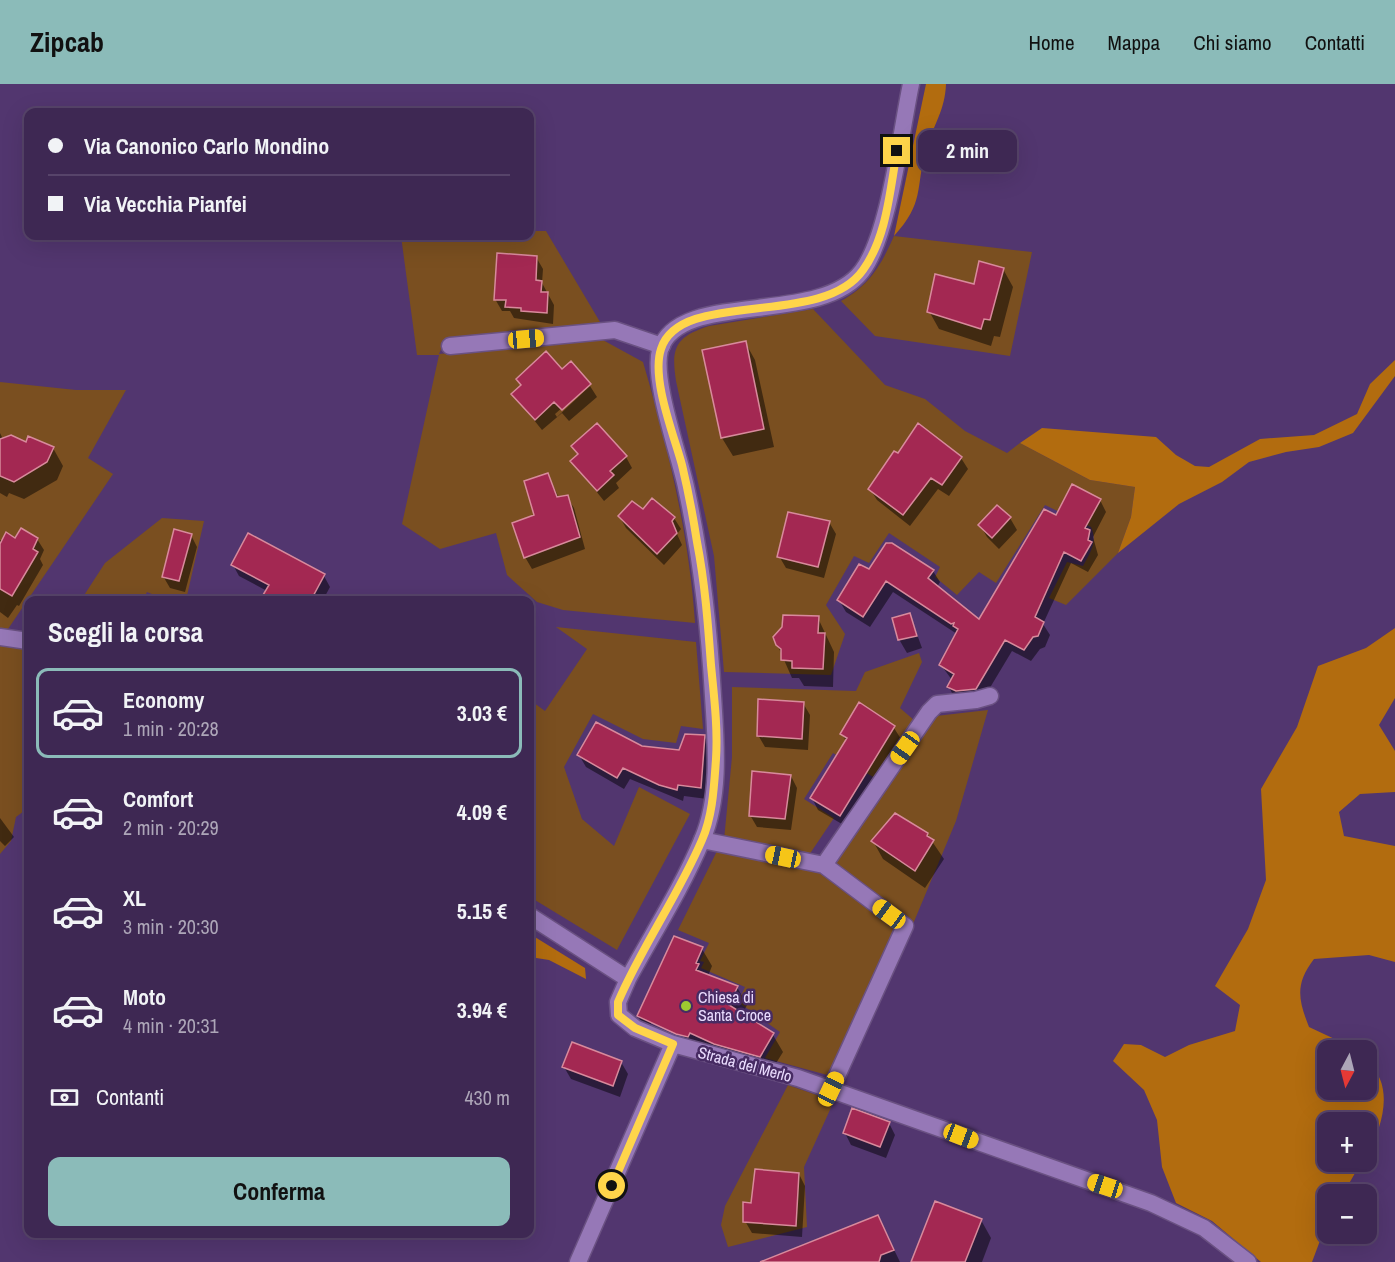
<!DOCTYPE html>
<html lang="it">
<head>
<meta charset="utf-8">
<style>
  body { margin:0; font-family:"Archivo Narrow",sans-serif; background:#49345d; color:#f1f3f6; height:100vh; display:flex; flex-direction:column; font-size:22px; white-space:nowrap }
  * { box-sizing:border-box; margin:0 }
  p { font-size:20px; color:#ada6b8 }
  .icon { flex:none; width:33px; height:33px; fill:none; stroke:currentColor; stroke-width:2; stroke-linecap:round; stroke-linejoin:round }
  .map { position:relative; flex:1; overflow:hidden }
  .details { position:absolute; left:24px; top:512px; width:510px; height:642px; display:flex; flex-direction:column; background:#3e2853; border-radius:12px; box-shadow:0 6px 24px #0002,0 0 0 2px #57446a }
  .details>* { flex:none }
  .banner { position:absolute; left:24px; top:24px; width:510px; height:132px; border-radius:12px; box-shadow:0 6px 24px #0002,0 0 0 2px #57446a; display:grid; align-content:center; height:132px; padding:0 24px; background:#3e2853 }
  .needle { width:39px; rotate:187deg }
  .tools { position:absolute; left:1317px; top:956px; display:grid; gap:12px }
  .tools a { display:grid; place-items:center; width:60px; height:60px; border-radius:12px; background:#3e2853; box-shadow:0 6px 24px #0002,0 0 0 2px #57446a; font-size:30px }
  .end { position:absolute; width:27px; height:27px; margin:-14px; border:8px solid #ffd54a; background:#111; box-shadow:0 0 0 3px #111 }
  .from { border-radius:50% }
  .bubble { position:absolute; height:42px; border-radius:12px; background:#3e2853; box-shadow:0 6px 24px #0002,0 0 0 2px #57446a; font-size:20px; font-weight:700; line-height:42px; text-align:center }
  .car { position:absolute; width:18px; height:36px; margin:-18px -9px; border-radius:8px; box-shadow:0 0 4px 2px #0007; background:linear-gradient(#f5c518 24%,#345 0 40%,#f5c518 0 76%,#345 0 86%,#f5c518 0) }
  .banner b { display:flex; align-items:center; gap:21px; height:57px; font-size:22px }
  .banner b+b { border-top:2px solid #57446a }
  .banner i { width:15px; height:15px; background:#f1f3f6 }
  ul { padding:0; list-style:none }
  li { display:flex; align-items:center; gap:18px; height:90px; margin:0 12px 9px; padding:0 12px; border:3px solid transparent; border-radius:12px }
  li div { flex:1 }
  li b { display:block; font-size:22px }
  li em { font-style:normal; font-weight:700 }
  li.current { border-color:#8bbbb9 }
  li>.icon { width:54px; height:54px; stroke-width:1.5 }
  h2 { padding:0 24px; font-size:27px; line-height:72px }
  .pay { display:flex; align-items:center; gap:15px; height:66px; padding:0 24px; font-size:22px }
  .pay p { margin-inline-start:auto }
  .button { display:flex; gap:12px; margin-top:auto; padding:12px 24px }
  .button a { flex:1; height:69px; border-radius:12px; background:#8bbbb9; color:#111; font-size:24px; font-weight:700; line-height:69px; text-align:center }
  header { display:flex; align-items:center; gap:36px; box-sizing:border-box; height:84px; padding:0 30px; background:#8bbbb9; color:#111 }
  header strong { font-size:28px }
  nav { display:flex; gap:33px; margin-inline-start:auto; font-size:21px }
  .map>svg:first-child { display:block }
  .green { fill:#7a4f20 }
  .forest { fill:#b26c0f }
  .shadow { fill:#0007; fill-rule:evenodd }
  .building { fill:#a32852; stroke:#d88a9c; stroke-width:1.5 }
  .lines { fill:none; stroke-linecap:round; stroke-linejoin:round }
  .minor-casing { stroke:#6a5182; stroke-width:19 }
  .tertiary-casing { stroke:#6a5182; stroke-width:19 }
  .minor { stroke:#9678b7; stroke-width:16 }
  .tertiary { stroke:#9678b7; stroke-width:16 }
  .route { stroke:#ffd54a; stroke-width:8 }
  .poi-dot { fill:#9dca30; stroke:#472b63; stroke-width:2 }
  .labels { text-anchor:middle; stroke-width:5; stroke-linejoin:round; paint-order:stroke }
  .poi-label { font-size:16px; fill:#eadcfe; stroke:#472b63; text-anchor:start }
  .street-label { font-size:16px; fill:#eadcfe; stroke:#472b63 }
</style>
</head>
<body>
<header>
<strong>Zipcab</strong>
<nav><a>Home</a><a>Mappa</a><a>Chi siamo</a><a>Contatti</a></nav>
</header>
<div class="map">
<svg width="1395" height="1178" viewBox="0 0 1395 1178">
  <rect width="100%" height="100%" fill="#52366f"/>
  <path class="green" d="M530,147h16l57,96 -159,15 -5,12 162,-15 42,23c25,85 46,172 52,261l-132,-13 -26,-8 -30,-27 -11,-42 -56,16 -38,-25 37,-169h-22l-16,-119h129z
    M894,152l138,16 -22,104 -135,-20 -34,-35c29,-16 40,-36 53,-65z
    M813,225l72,76 40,14 40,32 42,22 13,-10 70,37 45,7 -4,30 -13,36 -52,52 -17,-7 18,-36 16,4c7,-13 15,-24 8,-39l-46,-22 -49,78 -17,-11 -22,23 -22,-18 5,-10 -51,-34 -20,30 -15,-7 -28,49 19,29 -14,41 -107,-3 -10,-116 -38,-175c-5,-33 -1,-44 33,-55z
    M0,298l76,8h50l-38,68 25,16 -105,155 -8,-1z
    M162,434l42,3 -18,79h-20l-19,-8 -4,8h-62l24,-37z
    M556,543l140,15 7,87 -22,-3 -5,17 -33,-4 -50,-25 -29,53 18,52 32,27 25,-59 51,27 -73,136 -87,-53v-197l15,11 42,-62z
    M0,561l28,4v159l-12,9 -5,24 -11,13z
    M919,569l3,9 -22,46 15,13 -40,57 -42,-25 -29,46 30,19 -25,37 -85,-15 8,-83v-70l124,4 9,-19z
    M988,626l-32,111 -43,103 -81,-60 104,-148z
    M717,767l104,21 77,55 -67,149 -66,-18 15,-26 -42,-30 7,-15 -44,-19 3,-6 -4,-1 9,-18 -31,-13z
    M788,1001l46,16 -30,66 3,60 -79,20 -7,-22 4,-19z"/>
  <path class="forest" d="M926,0h20c-1,27 -13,41 -20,66 -11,39 -1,52 -32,86z
    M1395,276v16l-42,57 -34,14 -33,5 -37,10 -27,20 -43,22 -61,49 13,-36 4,-30 -45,-7 -70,-37 22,-15 114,9 20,18 19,11 14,1 51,-28 54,-4 43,-21 13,-30z
    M1395,544v70l-16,27 16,26v41l-35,2 -21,18 5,24 51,10v116l-26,-7 -55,4c-19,25 -16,40 -5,68l32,15 10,8h-23v39h38l1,-27c28,22 16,65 0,92l-1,-32h-38v39h34l-19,33h-15l-1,28 -15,40h-51l-49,-41 -36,-18 -14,-36 -5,-47 -13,-30 -31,-29 11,-17 17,1 24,12 24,-12 46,-14 5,-26 -25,-19 33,-57 18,-49 -5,-91 36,-62 21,-61 48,-18z
    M530,850l55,34 1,11 -37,-19 -19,-3z"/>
  <path class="shadow" d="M536,173l7,12 -1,14 12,22 -1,19 -39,-6 -4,-7h-8l-7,-12z
    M1003,185l10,18 -13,50 -6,-1 -3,10 -52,-17 -10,-18z
    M745,258l10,18 19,87 -41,9 -11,-18 -18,-87z
    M517,295l72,5 -34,30 2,3 33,-31 7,11 -28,24 -7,-8 -20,17 -29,-36 9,-7z
    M0,349l3,6 50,9 10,18 -6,14 -33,19 -15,-6 -2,4 -7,-4z
    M573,362l53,11 6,11 -16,15 3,5 -15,13 -32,-40 6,-6z
    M898,371l63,3 7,11 -19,27 -11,-7 -28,37 -33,-26 -7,-11z
    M548,391l11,23 8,-1 7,11 11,41 -53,20 -7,-12z
    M1100,416l6,12 -13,25 5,18 -10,17 -17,-9 -28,61 7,11 -5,12 -5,2 -9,12 -19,-10 -30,50 -27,-2 -6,-12 3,-7 -11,-15 16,-31 -64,-42 -23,35 -24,-15 -7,-12 30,-29 19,-29 45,29 7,11 -3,5 42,35 78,-105z
    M997,423l13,11 7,12 -18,19 -12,-12 -7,-12z
    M643,427l31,7 7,11 -4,5 5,11 -18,20 -38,-37 -7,-12z
    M829,438l7,12 -12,44 -38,-10 -7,-12z
    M191,451l6,12 -12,45 -15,-4 -7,-12z
    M37,455l7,11 -4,9 3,6 -24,41 -2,-1 -9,13 -8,-6v-72z
    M233,481l91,11 6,11 -7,13h-61l5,-9 -28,-15z
    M910,531l12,33 -15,5 -7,-12 -6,-22z
    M818,534l16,34 -1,35 -29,-1 -5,-8h-7l-15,-34z
    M803,619l7,12 -2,35 -43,-3 -7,-12z
    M860,620l34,24 7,11 -54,88 -29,-17 -6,-12 34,-57 -4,-7z
    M704,652l7,12 -4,51 -23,-3 -1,5 -53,-22 -6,10 -38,-22 -7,-12 62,-8 39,5z
    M791,692l6,12 -6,42 -34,-3 -7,-12z
    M0,734l14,19 -9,9 -5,-5z
    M927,750l17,25 -19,29 -42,-29 -10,-18z
    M674,854l28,11 10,17 -4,10 29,11 10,18 -5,10 31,20 10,17 -13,21 -122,-40 -10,-17zM651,937l33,15 -1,3 -32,-15z
    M621,978l7,12 -8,23 -49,-18 -7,-12z
    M889,1039l6,12 -9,23 -35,-13 -6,-12z
    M799,1090l6,12 -3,51 -50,-4 -7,-12 7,-16z
    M981,1136l10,18 -9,24h-69z
    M884,1145l16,33h-115z"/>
  <path class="building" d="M497,169l40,3 -1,24 6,1 -1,11h7l-1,21 -26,-2v-3l-16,-1 1,-7h-12z
    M979,177l25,7 -14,52 -6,-1 -3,10 -54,-17 8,-38 39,10z
    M746,257l18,88 -43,9 -19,-88z
    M546,267l16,18 9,-8 20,23 -29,26 -8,-8 -19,18 -24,-26 10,-9 -5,-6z
    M597,339l30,33 -17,15 4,4 -17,16 -27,-30 8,-7 -7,-8z
    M918,339l44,34 -20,28 -11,-7 -28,37 -35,-26 26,-38 4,2z
    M11,351l15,7 2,-6 26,11 -7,15 -33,20 -14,-6v-37z
    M548,389l9,24 11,-2 12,42 -56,21 -12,-35 22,-8 -10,-34z
    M1072,400l29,15 -16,29 5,2 -2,10 4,2 -11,19 -17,-9 -29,65 9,5 -6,14 -5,1 -9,13 -19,-10 -29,49 -20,2 -9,-4 7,-13 -15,-9 19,-36 -5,-3 1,-3 -3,1 -65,-43 -23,36 -26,-17 22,-36 10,5 17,-26h6l42,27 -6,8 51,41 65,-110 12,6z
    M652,414l23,19 -3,4 5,12 -20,21 -39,-38 14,-15 11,8z
    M997,421l14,12 -19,21 -14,-13z
    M788,428l42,9 -12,46 -41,-10z
    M21,444l17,10 -5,11 5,3 -26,44 -12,-7v-45l6,-12 9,6z
    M174,445l18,5 -13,47 -17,-4z
    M248,449l77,41 -14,26h-51l9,-15 -38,-20z
    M910,529l7,23 -19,4 -6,-22z
    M783,531l36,1 -1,17h7l-2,36 -31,-1v-7l-11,-1v-11l-5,-4 -3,-8 9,-10z
    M758,615l46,3 -2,37 -45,-3z
    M859,618l36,24 -55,90 -30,-18 37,-60 -7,-4z
    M596,638l46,24 37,4 6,-16 20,1 -4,53 -23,-3 -1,5 -18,-5 -36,-17 -6,10 -40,-23z
    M752,687l39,4 -6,44 -36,-3z
    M895,729l33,20 -1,3 7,4 -19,31 -44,-30z
    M674,852l29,11 -7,16 3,1 -3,6 42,16 -9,19 45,28 -14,24 -46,-13 -24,-11 -2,4 -12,-3 -39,-18z
    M572,958l50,19 -9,25 -51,-19z
    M852,1024l38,14 -10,25 -37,-14z
    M755,1085l44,4 -3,53 -53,-4v-20l8,1z
    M935,1117l47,18 -17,43h-54z
    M878,1131l16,35 -13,5 -2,7h-119z"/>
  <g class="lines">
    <defs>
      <path id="minor" d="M450,262l165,-16 47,16
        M702,756l122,25 105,-153 8,-8 39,-4 14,-4
        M824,781l81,61 -74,163"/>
      <path id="tertiary" d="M0,553l28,4
        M530,832l98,63 -10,23 1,13 16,13 38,16 125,34 353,125 53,25 44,34
        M628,895c25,-46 54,-91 74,-139 19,-44 14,-98 11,-144 -4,-71 -12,-140 -27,-209 -7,-33 -34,-107 -26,-137 18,-61 160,-23 202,-79 27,-35 39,-140 49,-187
        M578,1178l95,-218"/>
    </defs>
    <use href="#minor" class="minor-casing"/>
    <use href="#tertiary" class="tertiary-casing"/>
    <use href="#minor" class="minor"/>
    <use href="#tertiary" class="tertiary"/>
  </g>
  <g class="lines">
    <path class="route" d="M612,1102l61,-142 -38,-16 -17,-13v-13c24,-56 60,-106 84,-162 11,-25 12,-54 14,-81 2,-31 -2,-63 -5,-94 -3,-41 -6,-82 -14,-123 -4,-26 -9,-52 -15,-77 -8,-30 -31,-86 -21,-116 19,-61 161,-20 202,-79 24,-33 27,-81 34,-119"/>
  </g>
  <circle class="poi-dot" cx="686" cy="922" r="6"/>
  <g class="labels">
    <g class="poi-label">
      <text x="698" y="919">Chiesa di<tspan x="698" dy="18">Santa Croce</tspan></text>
    </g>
    <g class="street-label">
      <text transform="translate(745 980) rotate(15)" y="6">Strada del Merlo</text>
    </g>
  </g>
</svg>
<div class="tools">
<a><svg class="needle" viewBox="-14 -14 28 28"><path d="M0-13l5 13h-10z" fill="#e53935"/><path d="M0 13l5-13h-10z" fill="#ada6b8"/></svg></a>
<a>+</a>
<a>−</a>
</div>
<i class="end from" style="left:612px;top:1102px"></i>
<i class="end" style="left:897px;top:67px"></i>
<div class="bubble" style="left:918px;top:46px;width:99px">2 min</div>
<i class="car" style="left:526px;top:255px;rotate:85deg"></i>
<i class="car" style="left:905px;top:664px;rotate:215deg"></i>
<i class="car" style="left:783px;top:773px;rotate:282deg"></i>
<i class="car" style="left:889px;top:830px;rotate:306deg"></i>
<i class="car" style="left:831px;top:1005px;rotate:25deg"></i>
<i class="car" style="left:961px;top:1052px;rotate:111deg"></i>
<i class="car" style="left:1105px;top:1102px;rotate:288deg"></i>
<div class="banner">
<b><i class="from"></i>Via Canonico Carlo Mondino</b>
<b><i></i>Via Vecchia Pianfei</b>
</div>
<section class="details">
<h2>Scegli la corsa</h2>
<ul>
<li class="current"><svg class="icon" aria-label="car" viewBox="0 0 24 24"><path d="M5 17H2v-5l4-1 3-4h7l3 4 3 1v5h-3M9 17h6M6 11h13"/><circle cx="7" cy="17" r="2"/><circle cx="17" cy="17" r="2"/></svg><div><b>Economy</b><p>1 min · 20:28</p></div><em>3.03 €</em></li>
<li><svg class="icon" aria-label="car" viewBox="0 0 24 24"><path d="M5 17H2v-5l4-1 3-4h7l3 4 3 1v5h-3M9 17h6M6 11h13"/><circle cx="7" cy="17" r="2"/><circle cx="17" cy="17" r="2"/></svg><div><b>Comfort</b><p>2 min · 20:29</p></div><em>4.09 €</em></li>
<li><svg class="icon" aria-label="car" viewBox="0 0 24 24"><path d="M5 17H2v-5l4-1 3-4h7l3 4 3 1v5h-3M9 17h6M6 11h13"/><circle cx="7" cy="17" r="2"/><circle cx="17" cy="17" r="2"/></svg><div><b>XL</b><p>3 min · 20:30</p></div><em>5.15 €</em></li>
<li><svg class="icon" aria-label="car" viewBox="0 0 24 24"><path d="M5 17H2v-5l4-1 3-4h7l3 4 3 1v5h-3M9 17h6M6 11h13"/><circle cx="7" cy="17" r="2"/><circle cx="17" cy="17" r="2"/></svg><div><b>Moto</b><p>4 min · 20:31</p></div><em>3.94 €</em></li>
</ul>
<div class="pay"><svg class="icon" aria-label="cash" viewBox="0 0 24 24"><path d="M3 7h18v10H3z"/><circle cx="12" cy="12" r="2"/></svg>Contanti<p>430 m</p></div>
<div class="button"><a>Conferma</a></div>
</section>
</div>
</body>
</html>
